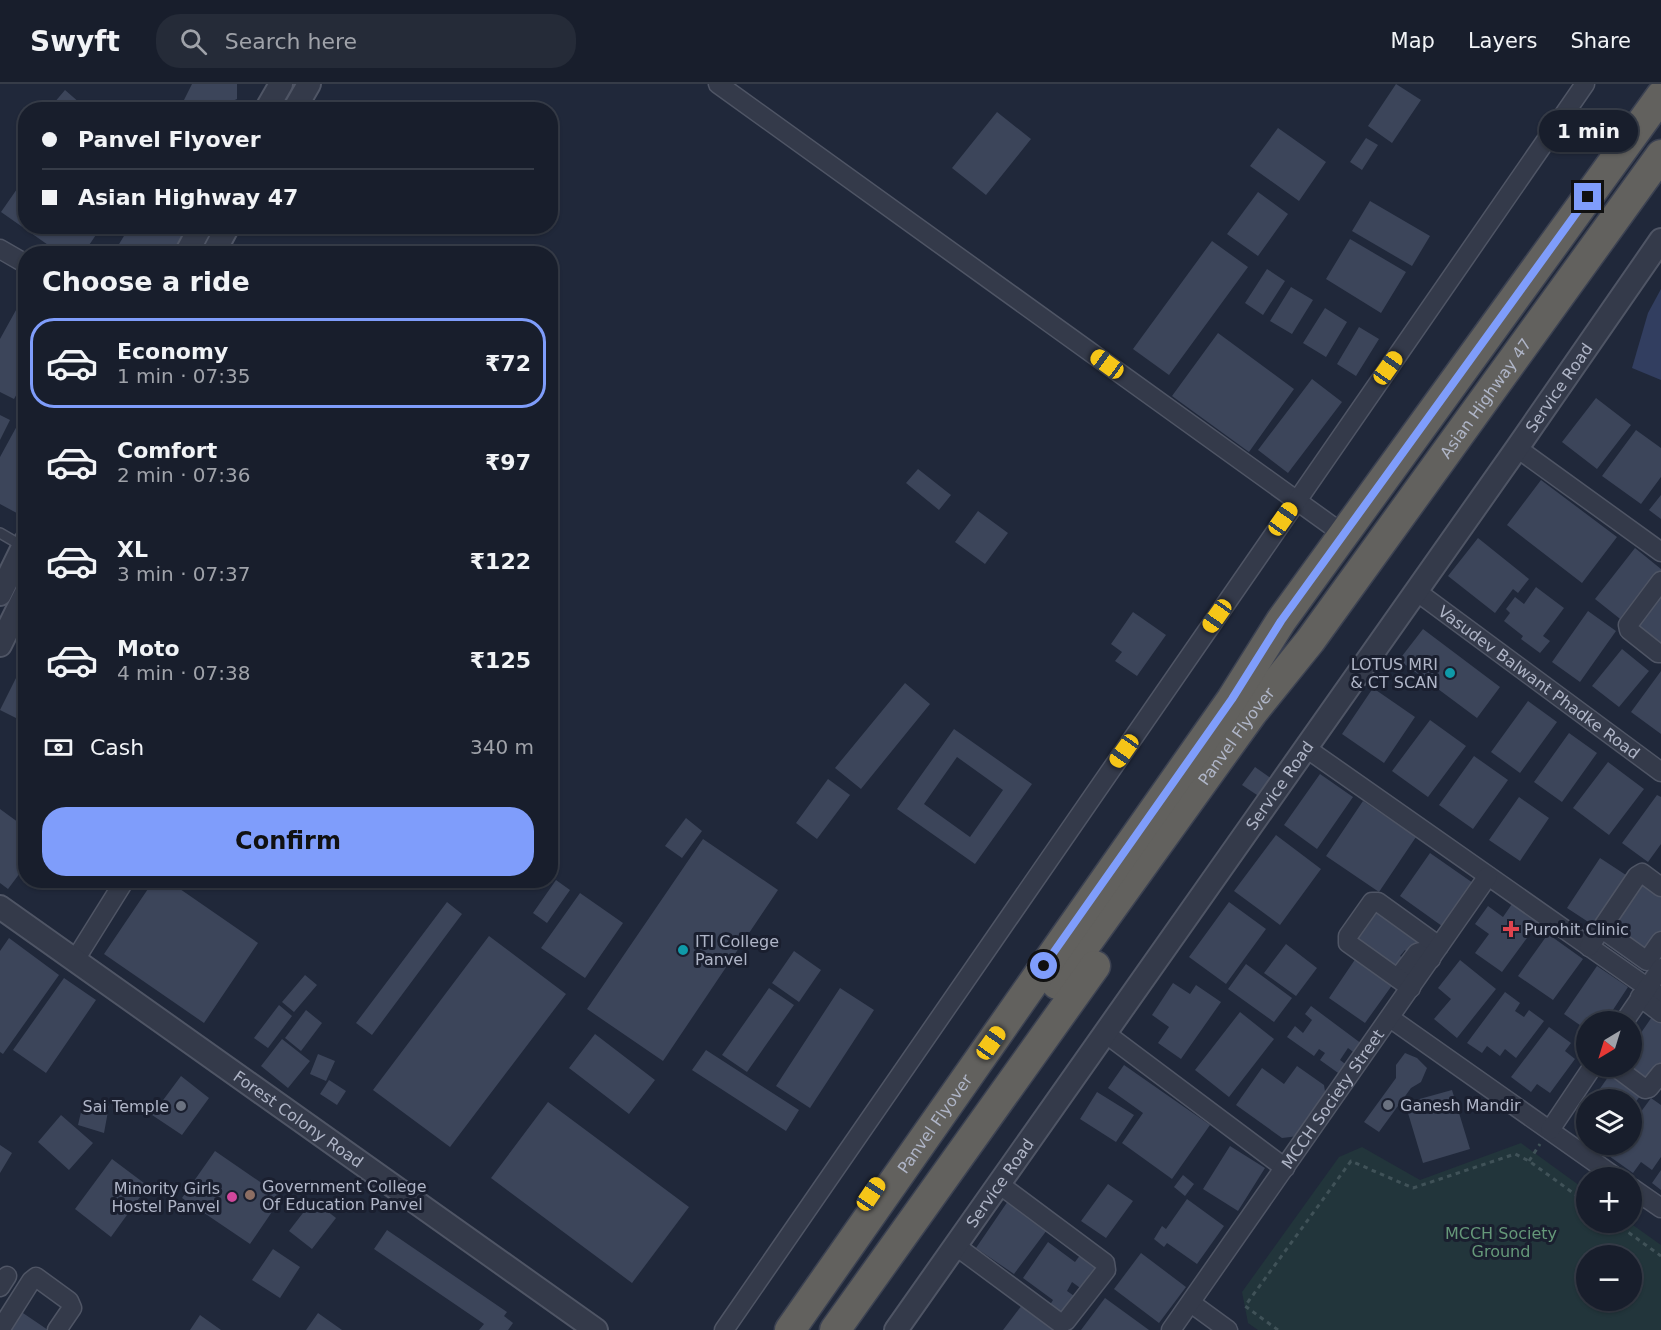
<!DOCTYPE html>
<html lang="en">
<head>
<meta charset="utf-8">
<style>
  body { margin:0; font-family:"DejaVu Sans",sans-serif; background:#252b38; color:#f1f3f6; height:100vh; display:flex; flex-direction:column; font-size:22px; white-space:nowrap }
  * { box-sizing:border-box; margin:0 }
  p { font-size:20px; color:#9fa2a9 }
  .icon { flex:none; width:33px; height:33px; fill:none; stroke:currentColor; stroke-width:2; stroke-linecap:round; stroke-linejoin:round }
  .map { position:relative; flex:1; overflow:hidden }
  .side { position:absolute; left:18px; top:162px; width:540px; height:642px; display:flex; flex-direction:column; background:#181e2c; border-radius:24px; box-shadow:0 2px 4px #0004,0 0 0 2px #363c48 }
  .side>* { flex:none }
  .guide { position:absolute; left:18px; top:18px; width:540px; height:132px; border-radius:24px; box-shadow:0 2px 4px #0004,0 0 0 2px #363c48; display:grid; align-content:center; height:132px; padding:0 24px; background:#181e2c }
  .needle { width:39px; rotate:218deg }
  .buttons { position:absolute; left:1576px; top:927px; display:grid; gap:12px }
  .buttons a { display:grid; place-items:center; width:66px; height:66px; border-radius:50%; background:#181e2c; box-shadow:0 2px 4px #0004,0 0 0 2px #363c48; font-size:30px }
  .end { position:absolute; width:27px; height:27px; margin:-14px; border:8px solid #7f9dfb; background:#111; box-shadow:0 0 0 3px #111 }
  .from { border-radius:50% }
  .bubble { position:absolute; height:42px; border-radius:21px; background:#181e2c; box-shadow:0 2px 4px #0004,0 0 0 2px #363c48; font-size:20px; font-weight:700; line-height:42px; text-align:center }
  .car { position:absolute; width:18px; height:36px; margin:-18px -9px; border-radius:8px; box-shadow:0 0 4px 2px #0007; background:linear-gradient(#f5c518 24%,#345 0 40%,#f5c518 0 76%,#345 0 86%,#f5c518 0) }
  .guide b { display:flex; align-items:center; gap:21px; height:57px; font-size:22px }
  .guide b+b { border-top:2px solid #363c48 }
  .guide i { width:15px; height:15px; background:#f1f3f6 }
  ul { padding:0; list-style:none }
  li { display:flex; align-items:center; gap:18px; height:90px; margin:0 12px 9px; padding:0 12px; border:3px solid transparent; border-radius:24px }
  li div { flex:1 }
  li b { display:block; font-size:22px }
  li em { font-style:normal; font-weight:700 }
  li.selected { border-color:#7f9dfb }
  li>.icon { width:54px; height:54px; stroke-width:1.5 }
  h2 { padding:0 24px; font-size:27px; line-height:72px }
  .pay { display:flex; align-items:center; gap:15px; height:66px; padding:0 24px; font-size:22px }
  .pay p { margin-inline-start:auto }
  .action { display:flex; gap:12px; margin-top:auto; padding:12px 24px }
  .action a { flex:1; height:69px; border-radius:24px; background:#7f9dfb; color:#111; font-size:24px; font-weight:700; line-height:69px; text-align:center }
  header { display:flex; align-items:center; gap:36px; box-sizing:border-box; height:84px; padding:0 30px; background:#181e2c; border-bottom:2px solid #363c48 }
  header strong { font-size:28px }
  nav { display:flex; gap:33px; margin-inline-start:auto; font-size:21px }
  .search { width:420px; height:54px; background:#252b38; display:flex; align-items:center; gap:15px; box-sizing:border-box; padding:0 21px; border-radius:24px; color:#9fa2a9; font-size:22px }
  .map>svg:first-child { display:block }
  .green { fill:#22353b; fill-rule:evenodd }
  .water { fill:#323e60 }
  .building { fill:#3c455a; fill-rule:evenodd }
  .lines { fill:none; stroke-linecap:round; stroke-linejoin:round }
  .service-casing { stroke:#4f5565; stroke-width:12 }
  .minor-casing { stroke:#4f5565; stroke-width:21 }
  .tertiary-casing { stroke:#4f5565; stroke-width:26 }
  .trunk-casing { stroke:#3c4252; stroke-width:33 }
  .path { stroke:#405258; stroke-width:3; stroke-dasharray:4.5 4.5; stroke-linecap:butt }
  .service { stroke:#343a4a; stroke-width:9 }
  .minor { stroke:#343a4a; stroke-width:18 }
  .tertiary { stroke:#343a4a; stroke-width:22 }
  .trunk { stroke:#62615e; stroke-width:30 }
  .route { stroke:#7f9dfb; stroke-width:8 }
  .culture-dot { fill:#0f9aa8; stroke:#1a1f2f; stroke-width:2 }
  .health-dot { fill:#e0444e; stroke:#1a1f2f; stroke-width:2 }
  .worship-dot { fill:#6b7280; stroke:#1a1f2f; stroke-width:2 }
  .education-dot { fill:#8d6e63; stroke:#1a1f2f; stroke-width:2 }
  .hotel-dot { fill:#d1479c; stroke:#1a1f2f; stroke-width:2 }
  .labels { text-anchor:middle; stroke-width:6; stroke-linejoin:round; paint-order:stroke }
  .street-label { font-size:16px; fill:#afb5c7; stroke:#1a1f2f }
  .poi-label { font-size:16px; fill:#afb5c7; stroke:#1a1f2f; text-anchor:start }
  .park-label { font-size:16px; fill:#659879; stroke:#1a1f2f }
</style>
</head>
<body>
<header>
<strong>Swyft</strong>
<div class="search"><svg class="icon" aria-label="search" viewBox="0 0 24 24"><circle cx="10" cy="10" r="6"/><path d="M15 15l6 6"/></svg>Search here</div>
<nav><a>Map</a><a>Layers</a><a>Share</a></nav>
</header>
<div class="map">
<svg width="1661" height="1246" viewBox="0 0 1661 1246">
  <rect width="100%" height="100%" fill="#20283a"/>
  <path class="green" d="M1521,1059l66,48v31l43,1 31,22v85h-403l-10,-7 -6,-31 97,-135 23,-10 58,33zM1587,1172h45v44h-45z"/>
  <path class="water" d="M1661,205v91l-29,-12 16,-55z"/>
  <path class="building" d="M192,0h45v15l-11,5 -3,6h-44z
    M1396,0l25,16 -29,43 -24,-17z
    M65,6l23,20h-40z
    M997,28l34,27 -45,56 -34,-27z
    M1278,44l48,34 -27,39 -49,-35z
    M1366,54l12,7 -16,25 -12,-8z
    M26,92v50h70l4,3 -17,25h-22l-60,-42z
    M1258,108l30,22 -30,42 -31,-22z
    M1370,117l60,35 -18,30 -60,-35z
    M130,142h58l-17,28h-58z
    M1350,155l56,33 -25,41 -55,-34z
    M1212,157l36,26 -79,108 -36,-26z
    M1267,185l18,12 -22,34 -18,-12z
    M1291,203l22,13 -21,34 -22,-13z
    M26,208v86l-12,21 -14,-7v-53z
    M1325,224l22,14 -21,35 -23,-14z
    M1359,243l20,12 -23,37 -19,-12z
    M1218,249l76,56 -45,63 -77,-56z
    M1312,295l30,23 -54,71 -30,-23z
    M1596,314l35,27 -34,44 -35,-27z
    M0,331l10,5 -10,20z
    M18,340l8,4v90l-26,-14v-47z
    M1636,346l25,18v29l-20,27 -39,-28z
    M918,385l33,26 -12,15 -33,-27z
    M1541,396l76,57 -35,46 -75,-58z
    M1661,411v24l-12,-9z
    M978,427l30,22 -23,31 -30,-22z
    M1478,454l51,41 -11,14 -5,-4 -18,24 -47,-37z
    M1635,464l26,21v6l-37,47 -29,-23z
    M1661,502v62l-30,-21z
    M1536,503l28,21 -21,28 7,5 -10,12 -19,-14 2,-3 -19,-15 6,-8 -4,-4 9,-12 9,7z
    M1588,527l28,20 -36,51 -28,-20z
    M1133,528l33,23 -29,41 -22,-15 7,-9 -11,-8z
    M1423,545l77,58 -23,31 -78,-58z
    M1622,565l27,22 -30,36 -27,-21z
    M22,582l4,2v55l-26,-13z
    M1661,587v63l-30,-22z
    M905,599l25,21 -69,85 -26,-21z
    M1373,604l42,29 -31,46 -42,-29z
    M1528,617l29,21 -37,51 -29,-21z
    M1430,636l36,26 -38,51 -36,-26z
    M954,645l78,55 -57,80 -78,-55zM957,673l46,33 -33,47 -46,-33z
    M1569,649l28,20 -35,49 -28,-20z
    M1474,672l34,24 -35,49 -34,-24z
    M1608,678l36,27 -35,46 -36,-27z
    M1255,683l20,14 -12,18 -21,-14z
    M1320,690l33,23 -36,52 -33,-24z
    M828,695l22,16 -33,44 -21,-16z
    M1657,711l4,2v47l-13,18 -26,-19z
    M1519,713l30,21 -29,43 -31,-21z
    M1363,717l53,36 -37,55 -53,-36z
    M0,725l26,19v37l-18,24 -8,-6z
    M686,734l16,13 -20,27 -17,-12z
    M1276,751l45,34 -41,56 -46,-34z
    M703,755l75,51 -115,171 -76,-52z
    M1430,769l43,30 -31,43 -42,-30z
    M1600,774l29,19 -33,50 -29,-19z
    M154,796h13l91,63 -54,80 -100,-69z
    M556,796l14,10 -23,33 -14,-10z
    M1646,797l15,11v43l-13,18 -35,-25z
    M580,809l43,30 -38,55 -44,-30z
    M447,818l15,12 -90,121 -16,-12z
    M1229,818l37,27 -40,55 -37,-27z
    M1512,820l26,19 -36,49 -27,-19 14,-19 -14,-10 13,-18 15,11z
    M1376,823l44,35 -10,13 -5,-5 -5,6 7,5 -10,12 -47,-33z
    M1548,850l35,25 -30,41 -35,-24z
    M489,852l77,58 -116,153 -77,-57z
    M9,854l50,37 -56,79 -3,-2v-101z
    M1286,860l31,24 -21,28 -32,-23z
    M794,867l27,19 -22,32 -27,-19z
    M1356,874l37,26 -28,39 -36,-25z
    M1460,876l36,29 -39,49 -23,-19 17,-20 -13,-11z
    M1246,880l46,34 -18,24 -46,-33z
    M1597,882l31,21 -23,35h-18v8l-23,-16z
    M305,891l12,10 -23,27 -12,-10z
    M64,894l32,22 -50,73 -33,-23z
    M1173,899l17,11 6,-9 25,17 -40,57 -23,-16 11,-16 -17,-12z
    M769,904l25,17 -47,67 -25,-17z
    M840,904l34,22 -64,98 -34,-22z
    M1505,908l15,11 -5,8 9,6 5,-7 15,11 -28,37 -11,-9 -5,7 -13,-10 -5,7 -15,-10z
    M279,921l13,11 -24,32 -14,-10z
    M1311,922l51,38 -6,10 -8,-6 -8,12 8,6 -7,9 -21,-15 5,-7 -6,-4 -5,7 -27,-19 8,-11 8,7 9,-13 -7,-6z
    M306,926l16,13 -21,28 -16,-13z
    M1656,927l5,4v53l-14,18 -28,-20h13v-20z
    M1240,928l34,27 -45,58 -34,-27z
    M1549,943l22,16 -6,8 10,8 -25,34 -13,-9 -6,8 -20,-15z
    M595,950l60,46 -26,34 -60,-46z
    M282,955l28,22 -22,27 -27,-22z
    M706,966l93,60 -13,21 -94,-61z
    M1405,969l12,5 10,10 -6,14 -10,6 -32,44 -15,-10 32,-44v-13z
    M318,970l17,7 -9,20 -16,-7z
    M1124,981l86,60 -38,54 -50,-36 21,-30 -35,-25z
    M1297,982l27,19 2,13 -27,38 -17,2 -46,-33 26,-37 22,16z
    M1613,986l30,22 -11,15v-7h-40z
    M181,992l28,22 -27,37 -30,-20z
    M329,996l17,11 -9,14 -17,-11z
    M1452,1006l18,59 -47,14 -18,-60z
    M1097,1008l37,23 -18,27 -36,-23z
    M1651,1014l10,7v52l-9,13 -11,-8 -8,11 -24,-17 8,-12h15v-20z
    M84,1015l25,7 -5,27 -26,-8z
    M548,1018l141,105 -57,76 -141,-105z
    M61,1031l32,28 -24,27 -31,-28z
    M0,1061l12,8 -12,20z
    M1230,1062l35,22 -27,43 -35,-22z
    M215,1067l67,46 -32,47 -68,-46z
    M112,1075l36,27 -37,51 -36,-28z
    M1661,1086v20l-9,-7z
    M1183,1091l11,9 -9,12 -11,-9z
    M1108,1100l25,17 -27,37 -25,-17z
    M1187,1115l37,27 -27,38 -30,-21 -3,4 -10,-8 8,-13 4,3z
    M313,1116l23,18 -24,31 -23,-18z
    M1008,1117l39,29 -33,44 -38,-26z
    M387,1146l120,82 -3,4 9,7 -5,7h-29l5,-6 -110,-75z
    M1048,1158l27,20 6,-8 16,12 -8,9 3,3 -9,12 -11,-8 -5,9 10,7 -15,20 -14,-10 5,-8 -30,-22z
    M273,1165l27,18 -20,31 -28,-18z
    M1141,1169l45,34 -27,36 -45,-34z
    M1105,1214l44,32h-68z
    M1022,1221l33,25h-52z
    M20,1227l28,19h-41z
    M318,1229l24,17h-36z
    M200,1231l21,15h-31z"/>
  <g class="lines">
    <defs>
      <path id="service" d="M0,449l24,14"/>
      <g id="minor">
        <path d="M718,0l625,450"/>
        <path d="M0,165l26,15"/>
        <path d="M1517,364l144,104"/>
        <path d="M1661,497l-33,44 1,5 29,23h3"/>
        <path id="s1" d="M1416,507l245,181"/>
        <path d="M1306,664l355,249"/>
        <path d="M1602,845l45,32 14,-20"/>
        <path d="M1589,863l48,-71 5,-3 19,14"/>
        <path d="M75,876l50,-80"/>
        <path d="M1398,894l19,-25 3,-1 11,7"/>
        <path d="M1411,904l-63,-45v-7l24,-34h6l61,44"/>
        <path d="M1640,913l21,16"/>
        <path d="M1390,934l227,160"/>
        <path d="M1624,938l37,-54"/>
        <path d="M1105,949l180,135"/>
        <path d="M1614,982l31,23 4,-1 12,-15"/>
        <path d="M1550,1046l43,-64"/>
        <path d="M1632,1104l29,20"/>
        <path d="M956,1162l104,77 6,-2 40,-51 -1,-7 -106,-79"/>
        <path d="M0,1203l7,-11"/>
        <path d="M1191,1219l37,27"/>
        <path d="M0,1246l31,-49 5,-4 33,24 3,7 -15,22"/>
        <path d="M724,1246l861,-1246"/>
        <path id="s2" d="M1171,1246l317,-454"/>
      </g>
      <g id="tertiary">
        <path d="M266,26l15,-26"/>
        <path d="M294,26l15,-26"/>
        <path d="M186,170l15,-28"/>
        <path d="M213,170l15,-28"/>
        <path d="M0,510l26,-53"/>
        <path d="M0,561l26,-52"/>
        <path id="s3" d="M0,823l596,423"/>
        <path id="s4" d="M896,1246l621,-882 144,-208"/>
      </g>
      <g id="trunk">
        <path id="s5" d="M1057,900l195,-271 58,-72 351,-486"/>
        <path id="s6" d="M790,1246l442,-631 49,-78 380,-525"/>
        <path d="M835,1246l260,-364"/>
      </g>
    </defs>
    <use href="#service" class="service-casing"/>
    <use href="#minor" class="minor-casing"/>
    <use href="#tertiary" class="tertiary-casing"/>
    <use href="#trunk" class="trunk-casing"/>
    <path class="path" d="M1529,1077l11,-17
      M1614,1138l47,34
      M1278,1246l-33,-24 106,-145 62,27 102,-34 14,7 58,42"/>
    <use href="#service" class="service"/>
    <use href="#minor" class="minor"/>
    <use href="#tertiary" class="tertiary"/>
    <use href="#trunk" class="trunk"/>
  </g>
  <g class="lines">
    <path class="route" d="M1044,882l188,-267 49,-78 307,-424"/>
  </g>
  <g class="culture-dot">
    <circle cx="1450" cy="589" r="6"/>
    <circle cx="683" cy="866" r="6"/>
  </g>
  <path class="health-dot" d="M1508 836h6v6h6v6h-6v6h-6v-6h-6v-6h6z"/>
  <g class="worship-dot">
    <circle cx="1388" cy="1021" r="6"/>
    <circle cx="181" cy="1022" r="6"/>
  </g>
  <circle class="education-dot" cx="250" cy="1111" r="6"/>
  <circle class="hotel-dot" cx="232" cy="1113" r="6"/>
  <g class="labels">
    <g class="street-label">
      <text dy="6" stroke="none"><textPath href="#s4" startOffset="1152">Service Road</textPath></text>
      <text dy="6" stroke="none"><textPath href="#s5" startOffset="726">Asian Highway 47</textPath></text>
      <text dy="6" stroke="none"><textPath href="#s1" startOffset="153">Vasudev Balwant Phadke Road</textPath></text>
      <text dy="6" stroke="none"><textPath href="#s5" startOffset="306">Panvel Flyover</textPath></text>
      <text dy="6" stroke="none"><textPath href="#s4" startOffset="666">Service Road</textPath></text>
      <text dy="6" stroke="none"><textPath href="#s2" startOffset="282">MCCH Society Street</textPath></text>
      <text dy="6" stroke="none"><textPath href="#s3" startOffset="366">Forest Colony Road</textPath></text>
      <text dy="6" stroke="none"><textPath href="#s6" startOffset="252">Panvel Flyover</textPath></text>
      <text dy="6" stroke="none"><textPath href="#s4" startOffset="180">Service Road</textPath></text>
    </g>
    <g class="poi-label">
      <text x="1438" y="586" text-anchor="end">LOTUS MRI<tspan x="1438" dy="18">&amp; CT SCAN</tspan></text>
      <text x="1524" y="851">Purohit Clinic</text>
      <text x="695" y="863">ITI College<tspan x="695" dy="18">Panvel</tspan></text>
      <text x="1400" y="1027">Ganesh Mandir</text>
      <text x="169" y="1028" text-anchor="end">Sai Temple</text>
      <text x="262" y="1108">Government College<tspan x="262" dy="18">Of Education Panvel</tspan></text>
      <text x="220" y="1110" text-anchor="end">Minority Girls<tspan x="220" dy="18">Hostel Panvel</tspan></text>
    </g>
    <g class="park-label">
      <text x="1501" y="1155">MCCH Society<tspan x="1501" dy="18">Ground</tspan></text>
    </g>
  </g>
</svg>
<div class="buttons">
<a><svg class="needle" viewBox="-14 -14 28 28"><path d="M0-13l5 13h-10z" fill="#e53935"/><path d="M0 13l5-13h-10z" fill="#9fa2a9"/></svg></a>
<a><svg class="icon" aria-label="layers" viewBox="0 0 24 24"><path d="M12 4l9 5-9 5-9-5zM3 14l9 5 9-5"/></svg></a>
<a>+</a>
<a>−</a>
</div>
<i class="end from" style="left:1044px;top:882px"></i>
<i class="end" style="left:1588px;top:113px"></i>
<div class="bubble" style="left:1539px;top:26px;width:99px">1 min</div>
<i class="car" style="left:1107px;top:280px;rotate:306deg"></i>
<i class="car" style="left:1388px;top:284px;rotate:35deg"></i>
<i class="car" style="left:1283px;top:435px;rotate:35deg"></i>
<i class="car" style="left:1217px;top:532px;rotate:215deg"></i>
<i class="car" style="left:1124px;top:667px;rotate:215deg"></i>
<i class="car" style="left:991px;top:959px;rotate:35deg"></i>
<i class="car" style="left:871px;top:1110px;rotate:34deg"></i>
<div class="guide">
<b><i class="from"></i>Panvel Flyover</b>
<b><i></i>Asian Highway 47</b>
</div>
<section class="side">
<h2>Choose a ride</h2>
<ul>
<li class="selected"><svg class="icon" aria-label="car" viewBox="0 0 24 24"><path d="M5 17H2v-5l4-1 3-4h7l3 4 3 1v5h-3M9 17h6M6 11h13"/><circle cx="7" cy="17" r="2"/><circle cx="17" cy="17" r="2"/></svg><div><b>Economy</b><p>1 min · 07:35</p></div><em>₹72</em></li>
<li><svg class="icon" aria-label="car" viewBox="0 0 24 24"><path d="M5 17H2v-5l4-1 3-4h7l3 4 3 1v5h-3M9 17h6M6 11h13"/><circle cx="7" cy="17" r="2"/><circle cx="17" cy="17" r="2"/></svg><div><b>Comfort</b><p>2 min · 07:36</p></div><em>₹97</em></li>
<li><svg class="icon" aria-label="car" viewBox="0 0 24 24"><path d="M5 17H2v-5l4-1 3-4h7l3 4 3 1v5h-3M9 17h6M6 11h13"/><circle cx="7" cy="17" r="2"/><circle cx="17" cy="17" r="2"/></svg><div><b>XL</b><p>3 min · 07:37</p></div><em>₹122</em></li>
<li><svg class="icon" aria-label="car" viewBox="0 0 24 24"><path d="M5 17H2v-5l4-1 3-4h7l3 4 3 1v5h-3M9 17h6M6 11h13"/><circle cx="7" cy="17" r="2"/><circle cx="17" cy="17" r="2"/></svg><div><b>Moto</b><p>4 min · 07:38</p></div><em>₹125</em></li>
</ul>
<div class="pay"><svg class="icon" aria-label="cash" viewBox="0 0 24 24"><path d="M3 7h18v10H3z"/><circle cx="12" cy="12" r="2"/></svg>Cash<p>340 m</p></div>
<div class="action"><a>Confirm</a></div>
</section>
</div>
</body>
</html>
